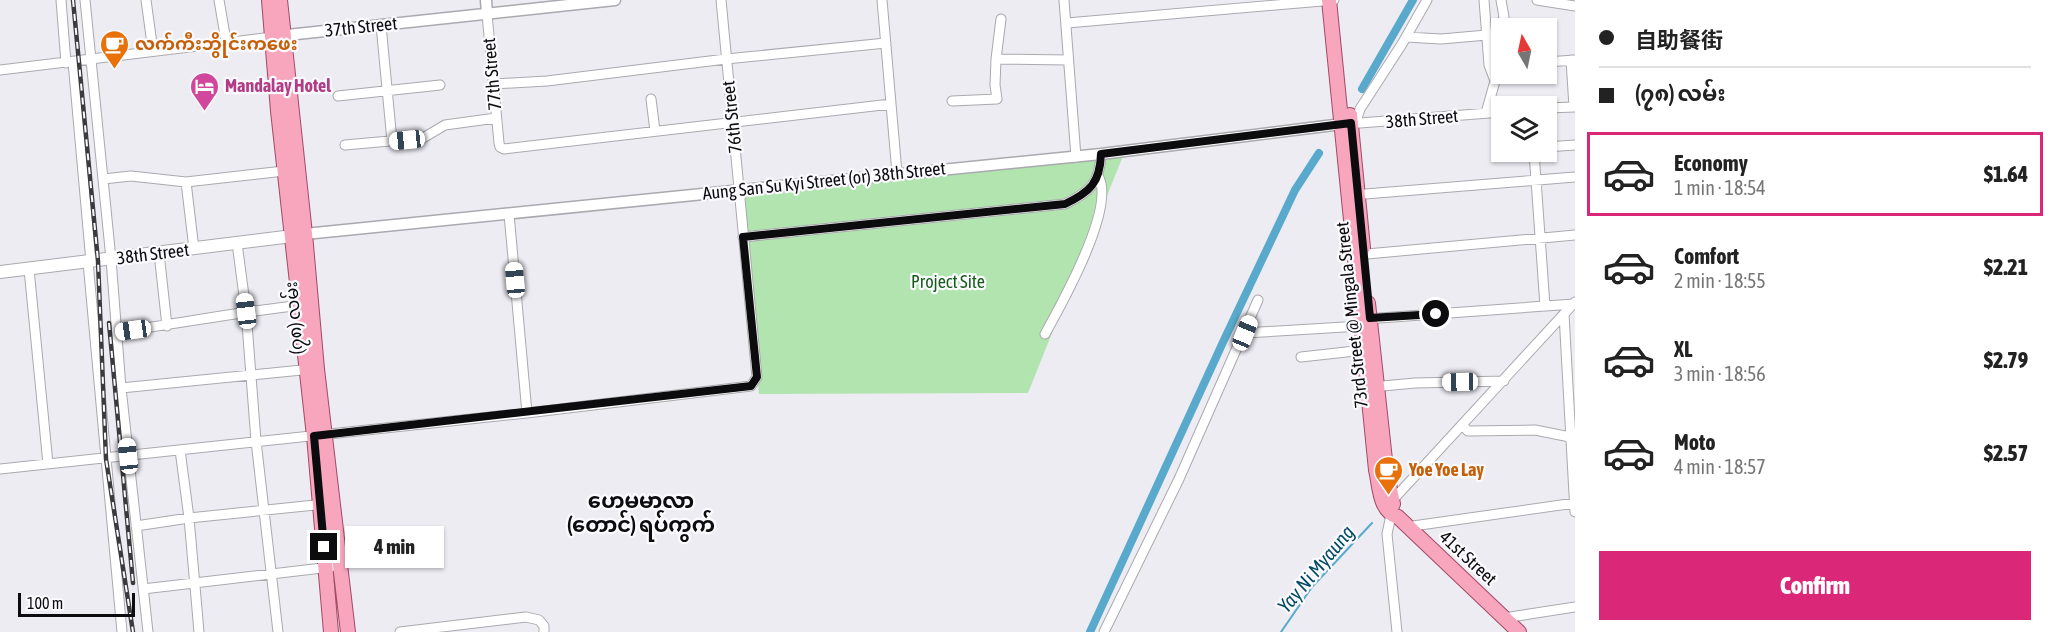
<!DOCTYPE html>
<html lang="en">
<head>
<meta charset="utf-8">
<style>
  body { margin:0; font-family:"Asap Condensed","Noto Sans SC","Noto Sans Myanmar",sans-serif; background:#f2f2f2; color:#222; height:100vh; display:flex; flex-direction:column; font-size:22px; white-space:nowrap }
  * { box-sizing:border-box; margin:0 }
  p { font-size:20px; color:#767676 }
  .icon { flex:none; width:33px; height:33px; fill:none; stroke:currentColor; stroke-width:2; stroke-linecap:round; stroke-linejoin:round }
  .map { position:relative; flex:1; overflow:hidden }
  .drawer { display:flex; flex-direction:column; background:#fff; width:480px }
  .drawer>* { flex:none }
  .guide { display:grid; align-content:center; height:132px; padding:0 24px; background:#fff }
  .needle { width:39px; rotate:351deg }
  .controls { position:absolute; left:1491px; top:18px; display:grid; gap:12px }
  .controls a { display:grid; place-items:center; width:66px; height:66px; border-radius:0px; background:#fff; box-shadow:0 2px 4px #0004; font-size:30px }
  .scale { position:absolute; left:18px; bottom:15px; width:117px; box-sizing:border-box; padding-left:6px; border:3px solid #0c0c0e; border-top:0; font-size:16px; line-height:21px; white-space:nowrap; color:#0c0c0e; -webkit-text-stroke:4px #fafaff; paint-order:stroke }
  .end { position:absolute; width:27px; height:27px; margin:-14px; border:8px solid #0c0c0e; background:#fff; box-shadow:0 0 0 3px #fff }
  .from { border-radius:50% }
  .bubble { position:absolute; height:42px; border-radius:0px; background:#fff; box-shadow:0 2px 4px #0004; font-size:20px; font-weight:800; line-height:42px; text-align:center }
  .car { position:absolute; width:18px; height:36px; margin:-18px -9px; border-radius:8px; box-shadow:0 0 4px 2px #0007; background:linear-gradient(#fff 24%,#345 0 40%,#fff 0 76%,#345 0 86%,#fff 0) }
  .guide b { display:flex; align-items:center; gap:21px; height:57px; font-size:22px }
  .guide b+b { border-top:2px solid #e0e0e0 }
  .guide i { width:15px; height:15px; background:#222 }
  ul { padding:0; list-style:none }
  li { display:flex; align-items:center; gap:18px; height:84px; margin:0 12px 9px; padding:0 12px; border:3px solid transparent; border-radius:0px }
  li div { flex:1 }
  li b { display:block; font-size:22px }
  li em { font-style:normal; font-weight:800 }
  li.current { border-color:#db2777 }
  li>.icon { width:54px; height:54px; stroke-width:1.5 }
  .action { display:flex; gap:12px; margin-top:auto; padding:12px 24px }
  .action a { flex:1; height:69px; border-radius:0px; background:#db2777; color:#fff; font-size:24px; font-weight:800; line-height:69px; text-align:center }
  main { display:flex; flex:1; min-height:0 }
  .map>svg:first-child { display:block }
  .green { fill:#b1e4af }
  .lines { fill:none; stroke-linecap:round; stroke-linejoin:round }
  .stream { stroke:#58a9cb; stroke-width:2 }
  .canal { stroke:#58a9cb; stroke-width:8 }
  .minor-casing { stroke:#aaa9af; stroke-width:11 }
  .tertiary-casing { stroke:#aaa9af; stroke-width:13 }
  .secondary-casing { stroke:#aaa9af; stroke-width:14 }
  .primary-casing { stroke:#a24a64; stroke-width:16 }
  .minor { stroke:#fff; stroke-width:9 }
  .tertiary { stroke:#fff; stroke-width:10 }
  .secondary { stroke:#fff; stroke-width:12 }
  .primary { stroke:#f7a6be; stroke-width:14 }
  .rail-casing { stroke:#3b3b3e; stroke-width:4.5 }
  .rail { stroke:#fafaff; stroke-width:2; stroke-dasharray:7; stroke-linecap:butt }
  .route { stroke:#0c0c0e; stroke-width:8 }
  .labels { text-anchor:middle; stroke-width:4.5; stroke-linejoin:round; paint-order:stroke }
  .street-label { font-size:18px; fill:#0c0c0e; stroke:#fafaff }
  .food-label { font-size:18px; font-weight:bold; fill:#c56008; stroke:#fafaff; text-anchor:start }
  .hotel-label { font-size:18px; font-weight:bold; fill:#b23c85; stroke:#fafaff; text-anchor:start }
  .park-label { font-size:18px; fill:#145d18; stroke:#fafaff }
  .water-label { font-size:20px; font-style:italic; fill:#024b62; stroke:#fafaff }
  .quarter-label { font-size:21px; font-weight:bold; fill:#0c0c0e; stroke:#fafaff }
</style>
</head>
<body>
<main>
<div class="map">
<svg width="1575" height="632" viewBox="0 0 1575 632">
  <rect width="100%" height="100%" fill="#edecf3"/>
  <path class="green" d="M1125,151l-97,242 -269,1 -19,-204z"/>
  <g class="lines">
    <path class="stream" d="M1281,632l31,-45 60,-64"/>
    <path class="canal" d="M1362,89l51,-89
      M1090,632l134,-292 71,-150 24,-37"/>
    <defs>
      <path id="minor" d="M61,0l5,63
        M85,0l26,259 10,129 27,244
        M146,0l7,51
        M219,0l7,41
        M882,0l15,173
        M1064,0l12,157
        M1484,0l5,65 6,16
        M1501,0l3,17 -7,19 5,20
        M1537,0l38,6
        M487,14l12,129 1,4 4,2 387,-45
        M1001,19l-5,40 72,1
        M1067,23l267,-23
        M381,25l11,116
        M1406,37l35,2 46,-4
        M1571,60l3,47
        M73,62l18,200
        M1546,62l29,-2
        M0,70l272,-33
        M494,84l53,-3 179,-22 160,-16
        M338,96l102,-11
        M651,99l4,32
        M952,101l45,-2 -2,-14 1,-26
        M1546,108l29,-1
        M1486,113l9,-32 7,-13
        M1347,124l155,-12
        M1355,124l5,-15 42,-65 25,-44
        M345,145l78,-7 22,-13 51,-7
        M1546,147l29,-2
        M1534,152l11,154
        M103,179l28,-3 55,6 98,-11
        M186,182l8,67
        M1353,195l222,-18
        M509,214l18,199
        M743,237l322,-33c25,-12 35,-21 36,-50
        M237,243l9,68 10,130 22,191
        M159,253l8,73
        M1356,255l219,-20
        M88,262l34,370
        M29,269l19,195
        M1564,314l11,198
        M1366,319l208,-15
        M117,332c62,-8 124,-21 187,-27
        M1245,333l116,-7
        M1045,334c16,-29 72,-128 53,-158
        M1301,357l63,-7
        M1372,387l43,-4 89,-2
        M121,388l191,-19
        M1463,426l5,5 67,-1 35,7
        M180,450l9,68 10,114
        M0,469l527,-56 224,-27 6,-9 -36,-377
        M1390,503l185,-201
        M1391,515l-4,19 10,98
        M136,526l53,-8 136,-14
        M1406,527l169,-24
        M143,589l188,-22
        M1504,618l71,-11
        M400,632l126,-15 13,3 5,6v6
        M1104,632l75,-153 79,-179"/>
      <path id="tertiary" d="M486,0l1,14
        M278,36l337,-36
        M305,234l796,-80 241,-30"/>
      <path id="secondary" d="M0,272l301,-37"/>
      <path id="primary" d="M269,0l9,111 36,325 17,196
        M280,0l25,234 12,135 31,263
        M1329,0l47,470c4,17 3,41 22,47l121,115
        M1350,115l13,133
        M1368,303l18,166 7,35"/>
    </defs>
    <use href="#minor" class="minor-casing"/>
    <use href="#tertiary" class="tertiary-casing"/>
    <use href="#secondary" class="secondary-casing"/>
    <use href="#primary" class="primary-casing"/>
    <use href="#minor" class="minor"/>
    <use href="#tertiary" class="tertiary"/>
    <use href="#secondary" class="secondary"/>
    <use href="#primary" class="primary"/>
    <defs>
      <path id="rail" d="M73,0l25,261 8,198 27,173
        M109,323l24,260"/>
    </defs>
    <use href="#rail" class="rail-casing"/>
    <use href="#rail" class="rail"/>
  </g>
  <g class="lines">
    <path class="route" d="M324,547l-10,-111 437,-50 6,-9 -14,-140 322,-33c25,-12 35,-21 36,-50l250,-31 19,195 66,-4"/>
  </g>
  <defs>
    <symbol id="cafe-pin" viewBox="-11 -11 22 30"><path d="M0 17L-7.5 6A9.5 9.5 0 1 1 7.5 6Z" fill="#e8710a" stroke="#fafaff"/><path d="M-5.5-4.5H6V0H3Q3 3.5 0 3.5H-2.5Q-5.5 3.5-5.5 0ZM3-3.2v2h1.7v-2ZM-6 4.5H4V6H-6Z" fill="#fff"/></symbol>
    <symbol id="hotel-pin" viewBox="-11 -11 22 30"><path d="M0 17L-7.5 6A9.5 9.5 0 1 1 7.5 6Z" fill="#d1479c" stroke="#fafaff"/><path d="M-6-4.5h1.5V1H6V5H4.5V3h-9V5H-6ZM-4 0a1.8 1.8 0 1 1 3.6 0ZM.5 0V-2.5h3Q6-2.5 6 0Z" fill="#fff"/></symbol>
  </defs>
  <g fill-rule="evenodd">
    <use href="#cafe-pin" x="98" y="28" width="33" height="45"/>
    <use href="#hotel-pin" x="188" y="70" width="33" height="45"/>
    <use href="#cafe-pin" x="1372" y="454" width="33" height="45"/>
  </g>
  <g class="labels">
    <g class="street-label">
      <text transform="translate(361 27) rotate(-6)" y="6">37th Street</text>
      <text transform="translate(492 74) rotate(-95)" y="6">77th Street</text>
      <text transform="translate(732 117) rotate(-96)" y="6">76th Street</text>
      <text transform="translate(1422 119) rotate(-5)" y="6">38th Street</text>
      <text transform="translate(824 181) rotate(-6)" y="6">Aung San Su Kyi Street (or) 38th Street</text>
      <text transform="translate(153 254) rotate(-7)" y="6">38th Street</text>
      <text transform="translate(1352 315) rotate(-96)" y="6">73rd Street @ Mingala Street</text>
      <text transform="translate(294 318) rotate(-95)" y="6">(၇၈) လမ်း</text>
      <text transform="translate(1468 558) rotate(43)" y="6">41st Street</text>
    </g>
    <g class="food-label">
      <text x="135" y="50">လက်ကီးဘွိုင်းကဖေး</text>
      <text x="1409" y="476">Yoe Yoe Lay</text>
    </g>
    <g class="hotel-label">
      <text x="225" y="92">Mandalay Hotel</text>
    </g>
    <g class="park-label">
      <text x="948" y="288">Project Site</text>
    </g>
    <g class="water-label">
      <text transform="translate(1316 569) rotate(-50)" y="7">Yay Ni Myaung</text>
    </g>
    <g class="quarter-label">
      <text x="641" y="508">ဟေမမာလာ<tspan x="641" dy="24">(တောင်) ရပ်ကွက်</tspan></text>
    </g>
  </g>
</svg>
<div class="controls">
<a><svg class="needle" viewBox="-14 -14 28 28"><path d="M0-13l5 13h-10z" fill="#e53935"/><path d="M0 13l5-13h-10z" fill="#767676"/></svg></a>
<a><svg class="icon" aria-label="layers" viewBox="0 0 24 24"><path d="M12 4l9 5-9 5-9-5zM3 14l9 5 9-5"/></svg></a>
</div>
<div class="scale">100 m</div>
<i class="end from" style="left:1436px;top:314px"></i>
<i class="end" style="left:324px;top:547px"></i>
<div class="bubble" style="left:345px;top:526px;width:99px">4 min</div>
<i class="car" style="left:407px;top:140px;rotate:264deg"></i>
<i class="car" style="left:515px;top:280px;rotate:355deg"></i>
<i class="car" style="left:246px;top:311px;rotate:353deg"></i>
<i class="car" style="left:133px;top:330px;rotate:262deg"></i>
<i class="car" style="left:1245px;top:333px;rotate:22deg"></i>
<i class="car" style="left:1460px;top:382px;rotate:269deg"></i>
<i class="car" style="left:128px;top:456px;rotate:354deg"></i>
</div>
<section class="drawer">
<div class="guide">
<b><i class="from"></i>自助餐街</b>
<b><i></i>(၇၈) လမ်း</b>
</div>
<ul>
<li class="current"><svg class="icon" aria-label="car" viewBox="0 0 24 24"><path d="M5 17H2v-5l4-1 3-4h7l3 4 3 1v5h-3M9 17h6M6 11h13"/><circle cx="7" cy="17" r="2"/><circle cx="17" cy="17" r="2"/></svg><div><b>Economy</b><p>1 min · 18:54</p></div><em>$1.64</em></li>
<li><svg class="icon" aria-label="car" viewBox="0 0 24 24"><path d="M5 17H2v-5l4-1 3-4h7l3 4 3 1v5h-3M9 17h6M6 11h13"/><circle cx="7" cy="17" r="2"/><circle cx="17" cy="17" r="2"/></svg><div><b>Comfort</b><p>2 min · 18:55</p></div><em>$2.21</em></li>
<li><svg class="icon" aria-label="car" viewBox="0 0 24 24"><path d="M5 17H2v-5l4-1 3-4h7l3 4 3 1v5h-3M9 17h6M6 11h13"/><circle cx="7" cy="17" r="2"/><circle cx="17" cy="17" r="2"/></svg><div><b>XL</b><p>3 min · 18:56</p></div><em>$2.79</em></li>
<li><svg class="icon" aria-label="car" viewBox="0 0 24 24"><path d="M5 17H2v-5l4-1 3-4h7l3 4 3 1v5h-3M9 17h6M6 11h13"/><circle cx="7" cy="17" r="2"/><circle cx="17" cy="17" r="2"/></svg><div><b>Moto</b><p>4 min · 18:57</p></div><em>$2.57</em></li>
</ul>
<div class="action"><a>Confirm</a></div>
</section>
</main>
</body>
</html>
